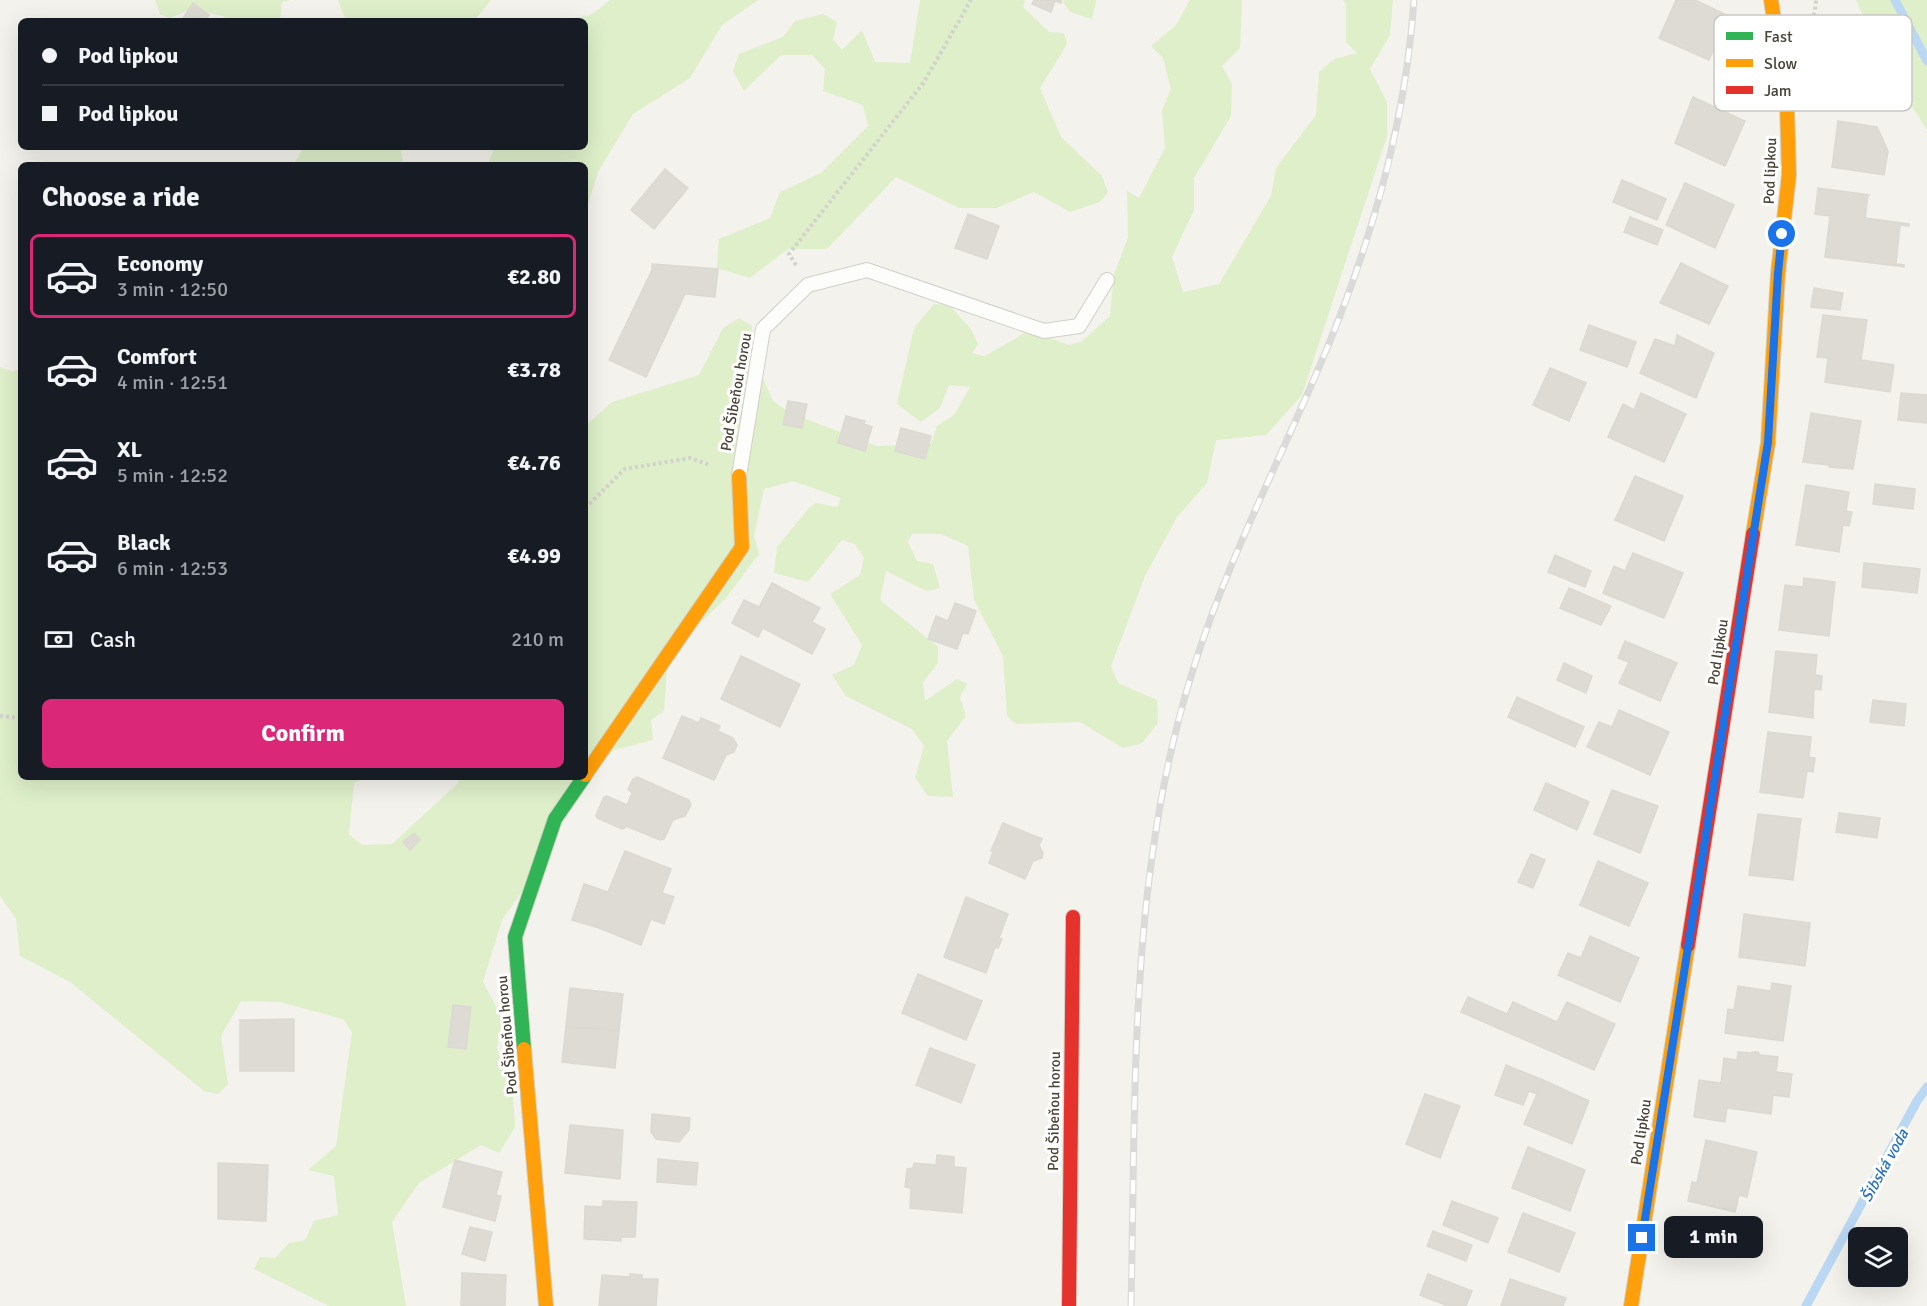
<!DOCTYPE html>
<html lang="en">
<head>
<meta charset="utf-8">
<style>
  body { margin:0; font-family:Signika,sans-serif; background:#242831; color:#f1f3f6; height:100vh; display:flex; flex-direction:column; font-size:22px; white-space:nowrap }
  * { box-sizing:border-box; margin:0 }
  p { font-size:20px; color:#9ea1a6 }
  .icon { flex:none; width:33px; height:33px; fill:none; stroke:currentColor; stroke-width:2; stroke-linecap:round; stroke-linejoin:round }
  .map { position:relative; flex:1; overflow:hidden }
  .details { position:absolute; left:18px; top:162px; width:570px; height:618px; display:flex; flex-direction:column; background:#171b24; border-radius:9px; box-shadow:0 6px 24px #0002 }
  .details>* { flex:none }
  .top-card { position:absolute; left:18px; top:18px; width:570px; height:132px; border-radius:9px; box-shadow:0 6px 24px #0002; display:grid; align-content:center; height:132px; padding:0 24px; background:#171b24 }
  .controls { position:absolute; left:1848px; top:1227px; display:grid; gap:12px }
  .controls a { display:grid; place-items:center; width:60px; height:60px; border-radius:9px; background:#171b24; box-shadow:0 6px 24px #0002; font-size:30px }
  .end { position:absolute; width:27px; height:27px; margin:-14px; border:8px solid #1a73e8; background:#fff; box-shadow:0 0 0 3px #fff }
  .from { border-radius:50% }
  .bubble { position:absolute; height:42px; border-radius:9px; background:#171b24; box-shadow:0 6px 24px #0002; font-size:20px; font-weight:700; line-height:42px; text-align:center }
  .top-card b { display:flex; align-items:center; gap:21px; height:57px; font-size:22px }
  .top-card b+b { border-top:2px solid #363941 }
  .top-card i { width:15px; height:15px; background:#f1f3f6 }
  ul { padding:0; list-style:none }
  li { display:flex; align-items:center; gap:18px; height:84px; margin:0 12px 9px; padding:0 12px; border:3px solid transparent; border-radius:9px }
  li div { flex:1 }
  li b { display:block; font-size:22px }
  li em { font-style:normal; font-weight:700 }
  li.active { border-color:#db2777 }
  li>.icon { width:54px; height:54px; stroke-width:1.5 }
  h2 { padding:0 24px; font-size:27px; line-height:72px }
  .pay { display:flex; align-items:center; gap:15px; height:66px; padding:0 24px; font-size:22px }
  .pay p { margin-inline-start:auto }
  .button { display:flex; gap:12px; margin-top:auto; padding:12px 24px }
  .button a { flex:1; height:69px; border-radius:9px; background:#db2777; color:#fff; font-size:24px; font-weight:700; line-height:69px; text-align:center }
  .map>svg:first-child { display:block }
  .green { fill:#deefca }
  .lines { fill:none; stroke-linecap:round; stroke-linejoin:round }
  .stream { stroke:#bad8f3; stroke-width:9 }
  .building { fill:#dddbd4; stroke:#dbd9d2; stroke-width:1.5 }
  .lane-casing { stroke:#d1cfc9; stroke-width:16 }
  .fast-casing { stroke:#d3d0c3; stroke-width:16 }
  .slow-casing { stroke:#d3d0c3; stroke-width:16 }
  .jam-casing { stroke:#d3d0c3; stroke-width:16 }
  .path { stroke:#d3d2cb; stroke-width:4; stroke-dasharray:3 3; stroke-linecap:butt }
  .lane { stroke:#fdfdfc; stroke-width:14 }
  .fast { stroke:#30b455; stroke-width:14 }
  .slow { stroke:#ff9f0a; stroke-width:14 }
  .jam { stroke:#e5322d; stroke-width:14 }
  .rail-casing { stroke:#dadad9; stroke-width:7 }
  .rail { stroke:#fff; stroke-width:4.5; stroke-dasharray:14; stroke-linecap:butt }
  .route { stroke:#1a73e8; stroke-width:8 }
  .labels { text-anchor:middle; stroke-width:6; stroke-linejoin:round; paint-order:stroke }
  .street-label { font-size:15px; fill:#4a4437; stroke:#fff }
  .water-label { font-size:16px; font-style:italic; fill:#2672c0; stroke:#fff }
  .key { fill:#fff; stroke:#c9c7c3; stroke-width:1.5 }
  .key-label { font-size:16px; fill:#4a4437 }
</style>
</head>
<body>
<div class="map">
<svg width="1927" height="1306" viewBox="0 0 1927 1306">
  <rect width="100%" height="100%" fill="#f3f2ec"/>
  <path class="green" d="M155,0h136l-9,2 -2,19h-51l-6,-5 -32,-7 -21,9 -10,-4z
    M338,0h153l-17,21h-128z
    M610,0h148l-36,25 -32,53 -57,36 -35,58 -13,42v-49h-97l6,-18h91v-126h-25l31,-6z
    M920,0h105l-2,7 26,25 15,1 3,11 -27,44 21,49 41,39 6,16 -8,10 -30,10 -36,-20 -38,16h-37l-63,-31 -69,72h-39l-38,29 -33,-10 2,-29 51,-21 10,-26 41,-19 47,-47 -5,-21 -40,-14 2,-22 -13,-14h-31l-37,36 -11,-20 6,-17 44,-17 12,-16 28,-7 14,8 -4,17 9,11 20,-20 13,32 35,1z
    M1062,0h34l-4,19 -22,-7z
    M1190,0h52l-2,48 -18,18 10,18 -1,32 -37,62v32l-22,47 11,35 36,-8 52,-88 5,-28 40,-53 3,-43 15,-13 23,-6 -11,-11v-37l-3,-5h50l-3,35 -20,34 17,33v34l-85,259 -36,40 -50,5 -9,43 -30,34 -32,59 -34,90 7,17 39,17 1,23 -16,20 -19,5 -43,-26 -64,2 -9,-8 -4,-60 -29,-56 -6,-54 -27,-12h-29l-4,8 9,19 16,3 7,24 -14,3 -40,-20 -6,29 58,47v16l-15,19 2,19 32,-22 10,5 -7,13 6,19 -19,25 6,56 -25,-1 -13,-18 9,-32 -12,-17 -66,-33 -14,-21 22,-10 8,-20 -32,-51 30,-19 4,-17 -9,-14 -13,-4 -34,42 -34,-9 3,-26 32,-39 7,-5 21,4 4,-9 -48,-17 -29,8 -10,47 5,18 -33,44 -58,56 -4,57 -13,9 2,20 -39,10 -29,27v-351l27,-24 87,-27 24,-47 16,-10 13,8v28l21,47 17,12 87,33 54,-2 6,-18 17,-11 16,-28 -21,-2 -9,23 -19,14 -24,-18 17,-76 20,-24 15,1 22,24 7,15 -6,9 13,3 45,-26 38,15 13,-3 29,-26 4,-42 14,-36 -1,-47 12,7 26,-50 -3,-38 9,-21 -8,-31 -12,-12 25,-21z
    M1856,0h71v130l-42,-66z
    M304,147h97l2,18h-110z
    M0,367l11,4 10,-1v407h348l-15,6 -5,51 13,11 30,-1 65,-60 3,-7h125l-44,88 -39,55 -19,62 19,36 -5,30 16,49 2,30 -16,26 -18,-8 -62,38 -27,39 14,84h-77l-75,-37 6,-12 15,1 14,-15 16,-3 9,-19 24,-6 -4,-39 -26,-6 28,-24 16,-114 -9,-13 -63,-17 -39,-1 -20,35 7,48 -10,10 -14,-3 -134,-109 -50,-26 -4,-37 -16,-23z"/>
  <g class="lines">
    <path class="stream" d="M1895,0l32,61
      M1806,1306l111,-205 10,-14"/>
  </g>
  <path class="building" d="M1034,0h27v3l-6,-2 -4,11 -19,-8z
    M1676,0h19l34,16 -20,44 -50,-22z
    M193,3l16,12 -4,6h-24z
    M1693,97l52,24 -20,45 -50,-23z
    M1838,121l39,6 11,24 -4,24 -52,-8z
    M665,169l23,19 -34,41 -23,-19z
    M1622,180l44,19 -9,21 -44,-18z
    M1685,183l49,22 -19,43 -49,-23z
    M1818,188l52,7h-2l-3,23 44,6v2l-9,-1 -4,39 8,1v2l-79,-10 5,-41 -15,-2z
    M968,214l31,12 -12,33 -32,-11z
    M1630,217l33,13 -6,15 -33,-13z
    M1681,263l47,23 -19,38 -49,-21z
    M652,264l66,5 -3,28 -30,-3 -39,83 -37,-17 43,-90z
    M1814,288l29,5 -3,17 -29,-3z
    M1823,315l44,5 -6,40 33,5 -4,27 -65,-10 3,-24 -11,-1z
    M1589,325l47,17 -9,25 -47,-17z
    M1677,335l37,18 -18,45 -56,-25 15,-34 20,7z
    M1550,368l36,15 -17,38 -36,-16z
    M1641,393l45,21 -22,48 -56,-25 15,-33 11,6z
    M1901,393l26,2v28l-29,-3z
    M788,401l19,3 -5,24 -19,-3z
    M1811,413l50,8 -8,48 -24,-2v-2l-26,-3z
    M846,416l19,5 -1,3 8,3 -7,24 -27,-8z
    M901,428l30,8 -6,23 -30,-8z
    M1635,476l48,20 -19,45 -49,-21z
    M1875,484l40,5 -2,20 -40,-5z
    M1806,485l43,7 -3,19 6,1 -3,14 -6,-1 -4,27 -43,-7z
    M1633,553l50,20 -19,45 -61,-25 11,-27 11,5z
    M1555,555l36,16 -6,16 -37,-15z
    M1864,563l56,6 -3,24 -55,-6z
    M1804,578l31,4 -6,54 -50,-6 6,-45 18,2z
    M772,583l48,25 -8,14 13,7 -13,25 -49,-26 -5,9 -26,-14 12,-23 15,7z
    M1569,588l42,18 -10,19 -41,-17z
    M955,603l21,8 -8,23 -5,-1 -6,16 -29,-10 8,-23 12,5z
    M1625,641l52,22 -17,38 -41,-18 10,-21 -11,-4z
    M1776,651l41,4 -2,20 7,1 -1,14 -7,-1 -1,29 -44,-6z
    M741,656l59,28 -20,43 -59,-28z
    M1564,663l28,13 -6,17 -29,-13z
    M1517,697l67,30 -9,20 -67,-30z
    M1873,700l33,4 -2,22 -34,-4z
    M1619,710l50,22 -19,43 -63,-28 12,-25 13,5z
    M682,716l17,7 2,-5 19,8 -2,5 15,7 4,7 -3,7 -8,3 -12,25 -51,-22z
    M1768,732l43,5 -2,20 6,1 -2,14 -6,-1 -4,27 -43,-6z
    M637,777l52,23 2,5 -6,11 -12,4 -9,19 -4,1 -34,-14 -1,2 -3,1 -25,-11 -1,-3 8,-18 3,-1 20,9 5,-12 -4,-4 5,-10z
    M1546,783l43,19 -12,28 -43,-20z
    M1612,790l46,16 -18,47 -46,-19z
    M1839,813l41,5 -3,20 -41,-6z
    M1758,814l43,5 -8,61 -44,-5z
    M1003,823l39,16 -3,6 4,8 -1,5 -9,3 -8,18 -36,-16 4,-11 -2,-1z
    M414,833l6,7 -10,10 -7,-8z
    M625,851l46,18 -9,24 12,4 -10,27 -13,-5 -10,26 -42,-17 -27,-8 12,-36 24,8z
    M1531,854l14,6 -12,28 -15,-6z
    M1598,861l50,22 -19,43 -49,-21z
    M966,897l42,17 -9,24 3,1 -4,9 -3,-1 -9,26 -42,-16z
    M1744,914l66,9 -5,43 -66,-9z
    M1590,936l49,22 -19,44 -62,-27 10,-22 13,5z
    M918,974l64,27 -16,39 -64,-27z
    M1772,983l19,3 -8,55 -58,-8 3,-24 6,1 4,-24 33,5z
    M570,988l53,6 -4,37 -53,-5z
    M1468,997l39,17 6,-12 44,20 10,-20 48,22 -21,46 -133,-58z
    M453,1005l18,2 -5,42 -18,-2z
    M294,1019v52h-54v-51z
    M566,1026l53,5 -4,37 -53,-6z
    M930,1048l45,17 -14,38 -45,-18z
    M1738,1052l12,1 3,-1h5l2,3 18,2 -2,15 16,2 -3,23 -16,-2 -2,19 -44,-6 -2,14 -31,-5 5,-37 22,3 3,-25 13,2z
    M1506,1065l37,15 -6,14 -8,-3 -6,14 -28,-10z
    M1543,1080l46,21 -17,43 -48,-20z
    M1425,1094l35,12 -20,52 -34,-14z
    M652,1114l38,4 -1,12 -10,12 -23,-3 -5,-7z
    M570,1125l53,5 -3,49 -55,-6z
    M1706,1140l51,12 -10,45 -8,-2 -4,17 -47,-11 4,-19 5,1z
    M1528,1147l57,23 -15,41 -58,-23z
    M937,1155l17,2v10l12,1 -4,45 -52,-5 1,-20 -6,-1 2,-18 6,-1 1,-5 22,2z
    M658,1159l40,4 -2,22 -39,-3z
    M455,1160l47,12 -6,23 5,1 -6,25 -52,-14z
    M218,1163l50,2 -2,56 -48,-2z
    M603,1201l34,1 -2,35h-14v4l-37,-2 1,-33 18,1z
    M1452,1201l46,17 -10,25 -45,-18z
    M1523,1213l52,20 -16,39 -51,-20z
    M470,1227l22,5 -7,29 -23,-7z
    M1433,1231l39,14 -6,16 -39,-15z
    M462,1273l44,2 -1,31h-44z
    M630,1274l12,1v4h16l-2,27h-57l3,-31 28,2z
    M1428,1274l44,17 -6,15h-18l-28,-11z
    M1510,1279l56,19 -3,8h-62z"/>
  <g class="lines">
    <defs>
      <path id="lane" d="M739,476l24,-147 45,-44 59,-15 177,61 35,-5 28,-46"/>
      <path id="fast" d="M524,1049l-9,-112 40,-118 29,-42"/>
      <path id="slow" d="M1753,534l15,-91 10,-170 11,-98 -2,-70 -16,-105
        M585,775l157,-228 -3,-71
        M524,1049l22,257
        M1631,1306l57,-361"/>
      <path id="jam" d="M1688,945l65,-411
        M1069,1306l4,-389"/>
    </defs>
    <use href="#lane" class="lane-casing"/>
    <use href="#fast" class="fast-casing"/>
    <use href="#slow" class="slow-casing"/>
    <use href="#jam" class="jam-casing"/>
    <path class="path" d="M1808,26l7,-14 1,-12
      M796,265l-7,-11 135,-172 47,-82
      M585,508l40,-39 65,-11 20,7
      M0,716l21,2"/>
    <use href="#lane" class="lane"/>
    <use href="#fast" class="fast"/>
    <use href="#slow" class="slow"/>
    <use href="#jam" class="jam"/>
    <defs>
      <path id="rail" d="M1131,1306c5,-212 -3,-428 61,-633 31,-101 80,-197 122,-294 53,-121 91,-247 100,-379"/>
    </defs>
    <use href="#rail" class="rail-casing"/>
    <use href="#rail" class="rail"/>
  </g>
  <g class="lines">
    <path class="route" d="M1642,1238l126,-796 10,-169 4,-39"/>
  </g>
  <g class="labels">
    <g class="street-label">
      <text transform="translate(1770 171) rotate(-88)" y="5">Pod lipkou</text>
      <text transform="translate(736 392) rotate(-80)" y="5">Pod Šibeňou horou</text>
      <text transform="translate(1718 652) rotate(-81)" y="5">Pod lipkou</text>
      <text transform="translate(507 1035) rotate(-95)" y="5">Pod Šibeňou horou</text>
      <text transform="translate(1054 1111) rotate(-89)" y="5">Pod Šibeňou horou</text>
      <text transform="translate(1641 1132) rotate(-81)" y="5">Pod lipkou</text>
    </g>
    <g class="water-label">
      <text transform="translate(1884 1165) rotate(-61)" y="6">Šibská voda</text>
    </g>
  </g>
  <rect x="1714" y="15" width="198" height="96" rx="9" class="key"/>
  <rect x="1726" y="32" width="27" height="8" fill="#30b455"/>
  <rect x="1726" y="59" width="27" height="8" fill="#ff9f0a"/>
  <rect x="1726" y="86" width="27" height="8" fill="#e5322d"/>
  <g class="key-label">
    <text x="1764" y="42">Fast</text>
    <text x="1764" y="69">Slow</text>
    <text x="1764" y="96">Jam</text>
  </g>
</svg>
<div class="controls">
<a><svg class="icon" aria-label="layers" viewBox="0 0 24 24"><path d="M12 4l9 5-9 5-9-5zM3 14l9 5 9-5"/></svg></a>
</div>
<i class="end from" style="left:1782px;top:234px"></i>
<i class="end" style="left:1642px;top:1238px"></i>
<div class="bubble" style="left:1664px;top:1216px;width:99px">1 min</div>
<div class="top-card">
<b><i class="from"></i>Pod lipkou</b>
<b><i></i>Pod lipkou</b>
</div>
<section class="details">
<h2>Choose a ride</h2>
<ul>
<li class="active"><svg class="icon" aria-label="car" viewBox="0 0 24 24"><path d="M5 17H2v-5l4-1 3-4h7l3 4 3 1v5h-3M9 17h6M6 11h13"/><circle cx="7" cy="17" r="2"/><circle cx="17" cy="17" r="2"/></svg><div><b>Economy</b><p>3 min · 12:50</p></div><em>€2.80</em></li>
<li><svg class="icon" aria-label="car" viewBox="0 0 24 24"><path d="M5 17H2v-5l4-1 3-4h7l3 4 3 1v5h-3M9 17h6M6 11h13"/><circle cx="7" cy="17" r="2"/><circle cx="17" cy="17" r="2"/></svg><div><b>Comfort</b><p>4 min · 12:51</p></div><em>€3.78</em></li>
<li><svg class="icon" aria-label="car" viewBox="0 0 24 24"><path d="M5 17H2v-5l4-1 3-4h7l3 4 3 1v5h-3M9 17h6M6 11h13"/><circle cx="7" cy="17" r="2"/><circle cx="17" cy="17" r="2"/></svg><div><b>XL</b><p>5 min · 12:52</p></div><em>€4.76</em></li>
<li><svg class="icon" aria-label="car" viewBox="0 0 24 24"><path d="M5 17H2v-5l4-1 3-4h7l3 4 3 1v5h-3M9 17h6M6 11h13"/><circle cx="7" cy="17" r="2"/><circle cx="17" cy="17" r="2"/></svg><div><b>Black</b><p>6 min · 12:53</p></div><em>€4.99</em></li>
</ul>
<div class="pay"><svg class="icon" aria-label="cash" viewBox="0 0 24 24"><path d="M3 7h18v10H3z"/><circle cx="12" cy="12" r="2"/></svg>Cash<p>210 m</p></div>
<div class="button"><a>Confirm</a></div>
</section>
</div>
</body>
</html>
